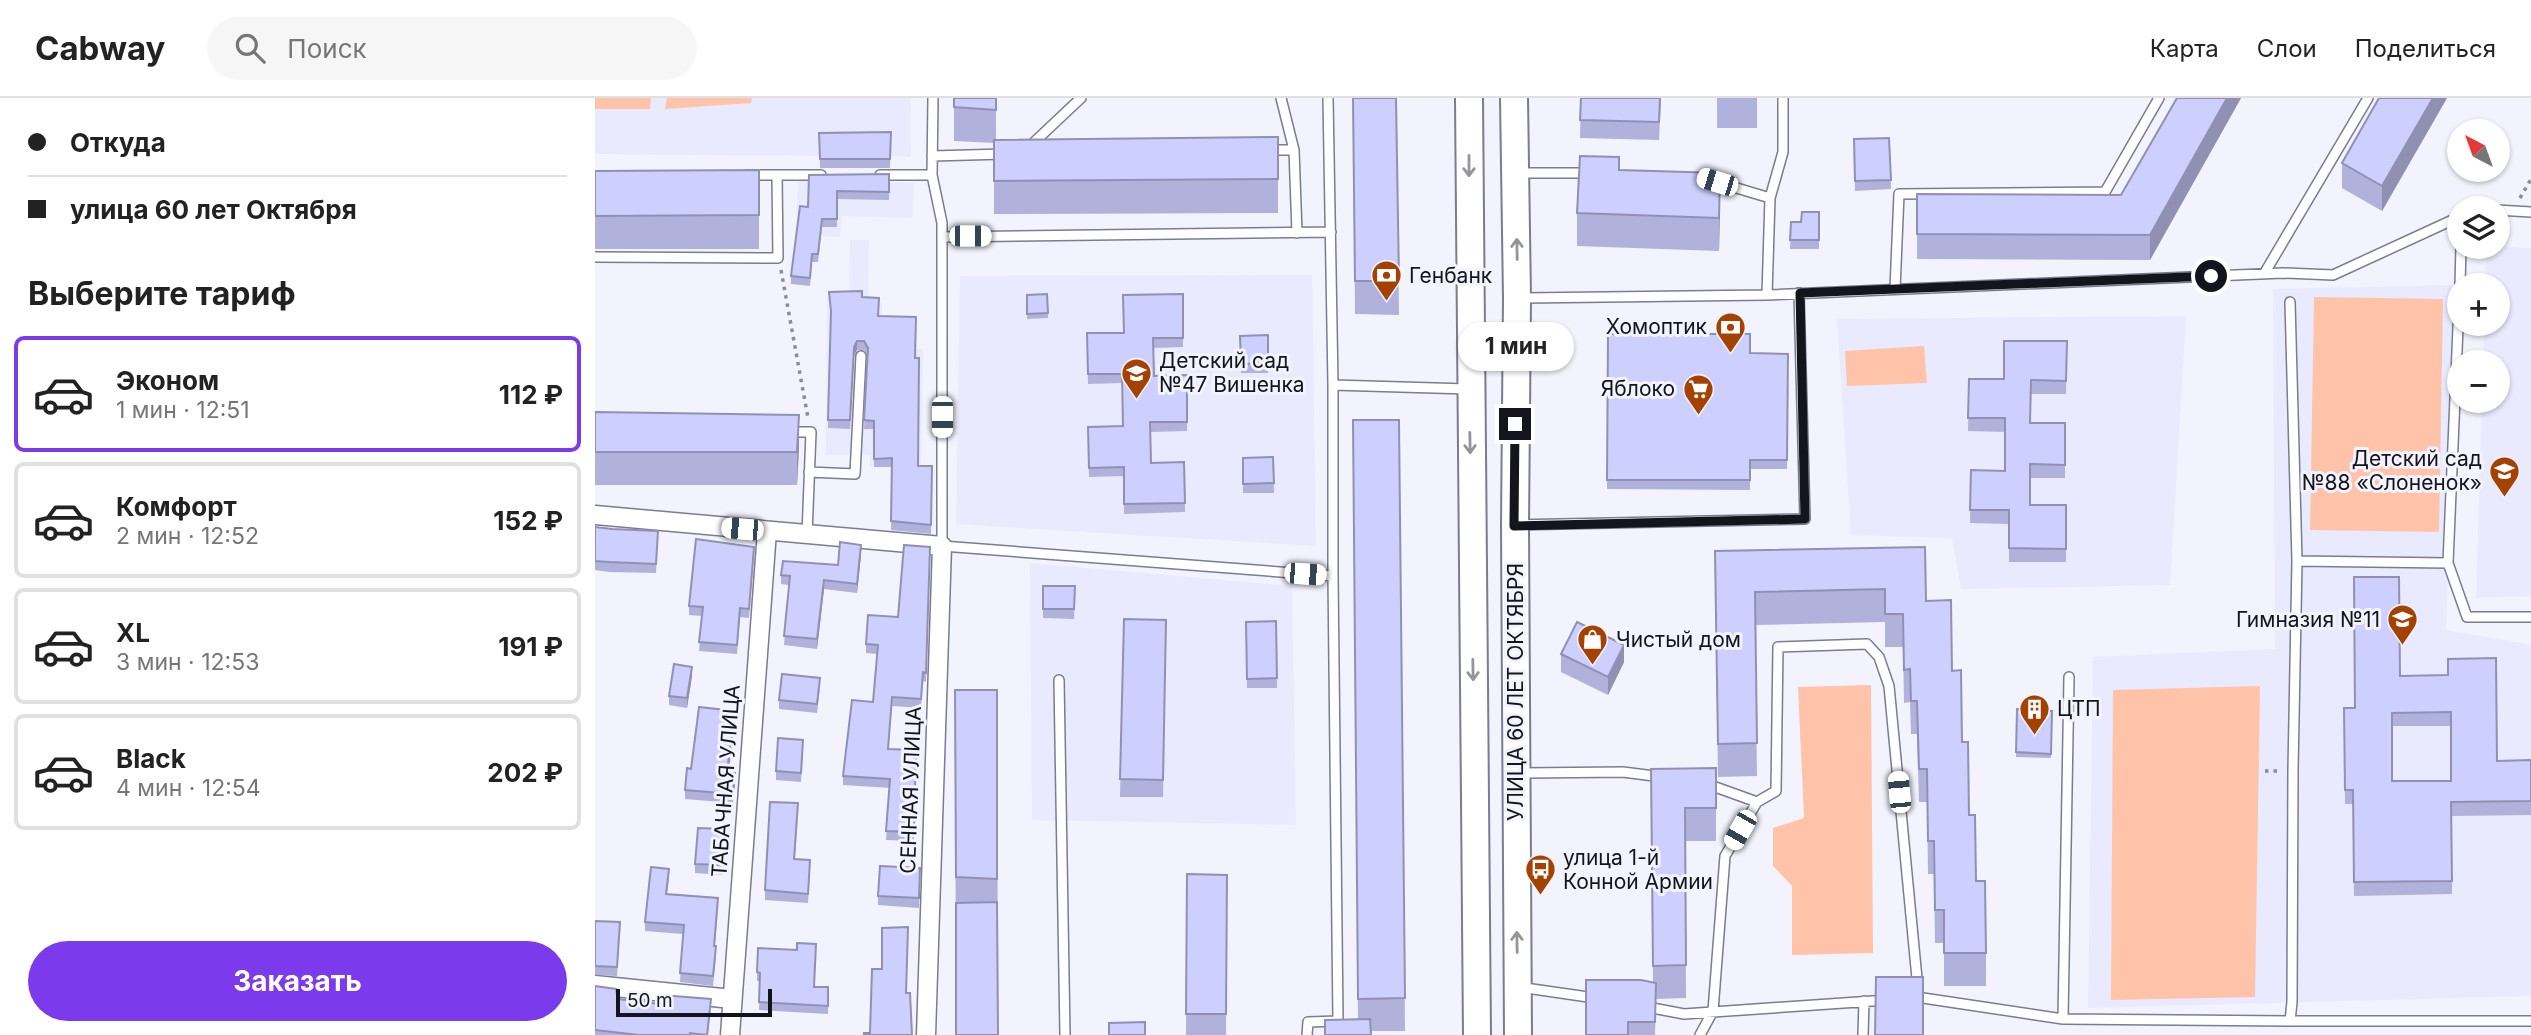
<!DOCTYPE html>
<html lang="ru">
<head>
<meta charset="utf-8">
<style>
  body { margin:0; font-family:Inter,sans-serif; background:#f6f6f6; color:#222; height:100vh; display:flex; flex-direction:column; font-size:26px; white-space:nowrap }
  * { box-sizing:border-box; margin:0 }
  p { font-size:23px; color:#767676 }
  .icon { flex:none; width:38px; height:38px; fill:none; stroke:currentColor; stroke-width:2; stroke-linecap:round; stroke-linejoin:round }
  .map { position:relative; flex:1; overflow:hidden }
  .details { display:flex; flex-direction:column; background:#fff; width:595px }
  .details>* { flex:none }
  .banner { display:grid; align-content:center; height:154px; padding:0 28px; background:#fff }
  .needle { width:46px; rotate:319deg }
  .controls { position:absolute; left:1852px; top:21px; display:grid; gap:14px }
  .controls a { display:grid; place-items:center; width:63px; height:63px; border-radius:50%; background:#fff; box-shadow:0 2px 5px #0004; font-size:35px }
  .scale { position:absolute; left:21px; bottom:18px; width:156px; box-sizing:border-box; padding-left:7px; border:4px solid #14141c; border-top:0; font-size:19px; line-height:24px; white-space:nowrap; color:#14141c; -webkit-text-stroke:5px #f3f3fd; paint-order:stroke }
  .end { position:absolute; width:32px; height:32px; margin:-16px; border:9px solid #14141c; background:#fff; box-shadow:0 0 0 4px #fff }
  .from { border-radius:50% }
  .bubble { position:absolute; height:49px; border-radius:24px; background:#fff; box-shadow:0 2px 5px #0004; font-size:23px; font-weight:700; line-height:49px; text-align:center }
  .car { position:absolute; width:21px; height:42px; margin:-21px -10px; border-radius:9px; box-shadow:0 0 5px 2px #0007; background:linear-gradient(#fff 24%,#345 0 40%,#fff 0 76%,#345 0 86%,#fff 0) }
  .banner b { display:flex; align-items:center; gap:24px; height:66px; font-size:26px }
  .banner b+b { border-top:2px solid #e0e0e0 }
  .banner i { width:18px; height:18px; background:#222 }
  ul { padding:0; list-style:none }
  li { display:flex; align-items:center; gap:21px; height:116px; margin:0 14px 10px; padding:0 14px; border:4px solid #e0e0e0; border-radius:10px }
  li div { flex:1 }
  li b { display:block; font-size:26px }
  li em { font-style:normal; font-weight:700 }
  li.active { border-color:#7c3aed }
  li>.icon { width:63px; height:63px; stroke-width:1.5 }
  h2 { padding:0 28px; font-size:32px; line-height:84px }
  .cta { display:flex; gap:14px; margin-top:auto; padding:14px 28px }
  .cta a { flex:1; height:80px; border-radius:42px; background:#7c3aed; color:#fff; font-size:28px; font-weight:700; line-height:80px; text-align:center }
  header { display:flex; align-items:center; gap:42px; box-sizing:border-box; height:98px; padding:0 35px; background:#fff; border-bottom:2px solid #e0e0e0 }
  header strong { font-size:33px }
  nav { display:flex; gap:38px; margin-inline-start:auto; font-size:24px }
  .search { width:490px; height:63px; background:#f6f6f6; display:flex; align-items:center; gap:18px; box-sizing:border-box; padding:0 24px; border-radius:38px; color:#767676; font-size:26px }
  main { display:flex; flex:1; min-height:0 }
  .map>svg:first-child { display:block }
  .built { fill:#e9eafd }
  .green { fill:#ffc3a9 }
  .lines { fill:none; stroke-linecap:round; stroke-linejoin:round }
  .service-casing { stroke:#7b7b91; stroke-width:12 }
  .minor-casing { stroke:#7b7b91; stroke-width:21 }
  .secondary-casing { stroke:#7b7b91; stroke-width:30 }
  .path { stroke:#8c8c95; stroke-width:3.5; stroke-dasharray:3.5 5; stroke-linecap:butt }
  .service { stroke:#fff; stroke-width:9 }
  .minor { stroke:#fff; stroke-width:18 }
  .secondary { stroke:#fff; stroke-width:26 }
  .wall { fill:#b0b2db; fill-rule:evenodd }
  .shaded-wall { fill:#9091b2 }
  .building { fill:#cdcfff; stroke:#9091b2; stroke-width:2; fill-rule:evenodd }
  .oneway { stroke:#959599 }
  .route { stroke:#14141c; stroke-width:9 }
  .labels { text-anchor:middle; stroke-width:6; stroke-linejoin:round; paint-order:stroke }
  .poi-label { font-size:21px; fill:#14141c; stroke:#f3f3fd; text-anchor:start }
  .street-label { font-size:21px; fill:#14141c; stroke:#f3f3fd }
</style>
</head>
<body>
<header>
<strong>Cabway</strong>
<div class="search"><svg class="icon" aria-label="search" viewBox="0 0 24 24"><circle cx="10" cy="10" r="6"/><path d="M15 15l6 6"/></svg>Поиск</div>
<nav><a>Карта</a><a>Слои</a><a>Поделиться</a></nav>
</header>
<main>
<section class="details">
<div class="banner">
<b><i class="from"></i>Откуда</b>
<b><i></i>улица 60 лет Октября</b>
</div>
<h2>Выберите тариф</h2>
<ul>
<li class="active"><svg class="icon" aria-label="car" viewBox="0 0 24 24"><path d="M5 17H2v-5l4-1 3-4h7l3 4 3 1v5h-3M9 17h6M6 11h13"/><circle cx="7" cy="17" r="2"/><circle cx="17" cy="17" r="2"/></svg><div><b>Эконом</b><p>1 мин · 12:51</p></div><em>112 ₽</em></li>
<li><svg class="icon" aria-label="car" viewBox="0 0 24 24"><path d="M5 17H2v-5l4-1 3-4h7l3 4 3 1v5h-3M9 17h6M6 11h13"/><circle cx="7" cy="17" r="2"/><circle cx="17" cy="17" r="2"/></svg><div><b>Комфорт</b><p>2 мин · 12:52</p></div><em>152 ₽</em></li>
<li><svg class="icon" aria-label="car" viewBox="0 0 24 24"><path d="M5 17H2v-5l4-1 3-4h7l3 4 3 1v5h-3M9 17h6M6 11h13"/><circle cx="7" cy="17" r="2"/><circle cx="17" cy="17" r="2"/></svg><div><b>XL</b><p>3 мин · 12:53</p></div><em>191 ₽</em></li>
<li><svg class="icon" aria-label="car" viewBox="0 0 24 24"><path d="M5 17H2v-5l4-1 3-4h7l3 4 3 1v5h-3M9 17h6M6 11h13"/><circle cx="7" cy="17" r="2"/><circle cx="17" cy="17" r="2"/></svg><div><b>Black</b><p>4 мин · 12:54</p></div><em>202 ₽</em></li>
</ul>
<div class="cta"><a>Заказать</a></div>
</section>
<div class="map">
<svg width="1936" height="937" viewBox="0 0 1936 937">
  <rect width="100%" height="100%" fill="#f3f3fd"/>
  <path class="built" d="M0,0h316v59l-316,-3z
    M203,81l116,4 -2,35 -70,-2 -2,21 -44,-2z
    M255,142h19l-1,62 14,1v45l41,1 -2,118h10v64h-38v-64h-23v-12h-44l1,-158h22z
    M1902,148l34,2v348l-55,2 6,-197h15v-39h-14l1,-38h13v-39h-12l1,-38z
    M717,177l4,271 -360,-22 4,-248z
    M1862,187l-11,345 85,15v351l-443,12 5,-351 182,-8 -2,-360z
    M1591,218l-16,269 -209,4 -9,-51 -101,-3 -14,-216z
    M435,465l262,23 4,239 -264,-5z"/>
  <path class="green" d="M0,0h56l-1,11h-55z
    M72,0h85l-1,5 -86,6z
    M1719,199l129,2 -4,233 -129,-2z
    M1329,248l3,37 -80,3 -2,-35z
    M1276,587l2,268 -81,2v-69l-19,-20v-38l31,-10 -6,-131z
    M1665,588l-5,311 -144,3 2,-310z"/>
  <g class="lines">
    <defs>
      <path id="service" d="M338,0l-1,77 10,48v323l391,30v-191l135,4
        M686,0l13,52 3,83
        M733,0l5,287
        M434,49l52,-49
        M671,52h28
        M337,58l72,-2
        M923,75h70
        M152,77h74
        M285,77h52
        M1115,82l60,18 -3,97
        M1175,100l13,-46v-54
        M1902,112l34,2
        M347,139l389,-5
        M0,159l183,1 -1,-83
        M1669,176l104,-176
        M1865,187l1,-38
        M1300,191l4,-95 206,-2 54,-94
        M924,200l248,-3 516,-22 50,2 126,-58
        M1695,204l7,259 -4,209 -1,232 -2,19h241
        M1864,206l-11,259 19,54h64
        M193,334h23l-4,103
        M214,374l46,2 6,-118
        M921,427l289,-6 -6,-226
        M1702,463l151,2
        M464,582l6,355
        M924,675l104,-1 39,5
        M1112,686l50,18
        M924,889l76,11
        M1316,900h12l140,21 227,2
        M1052,909l37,7 203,-14
        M1468,921l6,-342
        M712,937l1,-13 30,-1 -5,-445
        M1105,937l13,-24 12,-155 32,-54 19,-11 2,-144 89,-3 12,13 10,29 29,303
        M1268,937l1,-34"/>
      <path id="minor" d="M0,417l347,31 -16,489
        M0,887l137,14
        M135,937l37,-504"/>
      <path id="secondary" d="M874,0l8,937
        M919,0l3,200 -2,228 3,509"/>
    </defs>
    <use href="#service" class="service-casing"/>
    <use href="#minor" class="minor-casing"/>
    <use href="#secondary" class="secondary-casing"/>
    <path class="path" d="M1925,100l11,-19
      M186,172l27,148
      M1670,673h15"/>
    <use href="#service" class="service"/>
    <use href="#minor" class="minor"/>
    <use href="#secondary" class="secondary"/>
  </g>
  <path class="wall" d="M359,0h42v42l282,-3v76l-284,1v-71l-40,-2z
    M758,0h43l3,217 -44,-1z
    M986,0h80l-2,42 -79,-2z
    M1122,0h40v30h-40z
    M1582,0h64l-91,162 -233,-1v-65l204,1z
    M1852,0l-65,113 -40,-23v-25z
    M296,34l-1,36h-70l-1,-35z
    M1294,40l2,51 -36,2 -1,-52z
    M164,72v79h-164v-78z
    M1024,72l101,36 -1,45 -142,-5v-33z
    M294,76v26l-52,-1v28h-15l-4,35h-6l-2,24 -19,-2v-8l17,-69 1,-32z
    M1224,114v37h-29l1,-27h10z
    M234,194l33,5 53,61 3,108h14l-1,68 -40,-4 1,-63h-18v-38h-10l4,-73 -4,-6h-7l-3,6 -4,73 -22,-1 3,-110z
    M452,196l1,24 -21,1v-24z
    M588,196v53l-30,1 1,28 33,-1v56l-37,1 1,31 33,-1 1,50 -61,2v-38l-35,1 -1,-50 34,-1v-43l-34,1 -1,-51h37z
    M1013,236l142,19 38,1 -1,115h-37v21l-143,-1z
    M673,237v38h-27l-1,-37z
    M1472,243l-1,53h-35l-1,29h35v55h-35v27h36v57h-57v-38l-39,-1 1,-53 34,1v-39l-37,-1 1,-52h35z
    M0,314l204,36 -2,37h-202z
    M758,322h46l6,611h-35l-12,-12z
    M678,359l1,36h-31v-35z
    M0,429l17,2 46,2 -2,42 -47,-1 -14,-2z
    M335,449l-4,135 -3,-1 -2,27 -29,-2 -4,43 28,1 -2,91 -28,-1 4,-52 -47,-3v-9l30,-74 4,-48 -11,-1v-9l32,-27z
    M1330,449l1,54 26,70 10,71 14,139 10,72v33h-42v-43h-9l-1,-69h-6l-1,-72h-8l-2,-68h-6l-1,-32 -6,1 -1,-56h-18v-25l-130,3 2,151 -39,1 -3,-193z
    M266,456l-4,39 -33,-4 -7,60 -33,-4 5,-60 -8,-1v-9l57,-10z
    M159,457l-5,63 -9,-1 -3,37 -38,-3 3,-35 -13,-1v-9z
    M448,488h32l-1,33 -31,-1z
    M529,521l42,19 -3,159h-43z
    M681,523l1,67h-30l-1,-66z
    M966,556l63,8 -16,33 -47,-23z
    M1853,577l49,86 34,-1v55l-79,1v78l-98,2 -1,-92h-8l-1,-96h11l45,-32zM1797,628h59v55h-59z
    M97,578l-5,32 -18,-3v-9z
    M225,589l-3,26 -38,-4v-9z
    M360,592h42l1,345h-42z
    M1422,611l35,2 -1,47 -35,-1z
    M140,623l-6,51 6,10 -2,21 -48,-4v-9l6,-21z
    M208,651l-2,33 -25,-2v-9z
    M1121,670v73h-31l1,157 -30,1 -1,36h-69l67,-53 -2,-213z
    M203,715l-3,46 15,10 -2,34 -43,-3v-10z
    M129,741l-2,36 -27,-2v-9z
    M325,770l-1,40 -41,-3v-9z
    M592,776l40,1 -1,160h-40z
    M74,780l-2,16 51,13 -3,39 1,10 -3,30 -33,-4 3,-48 -38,-3v-9z
    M0,823l25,11 -3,44 -22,-1z
    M221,854l-2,35h14v27l-69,-4 1,-29h-3v-9z
    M0,888l23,13 93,9 -3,27h-113z"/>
  <path class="shaded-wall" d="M1632,0h14l-91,162v-25z
    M1838,0h14l-65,113v-25z
    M1125,75v33l-1,45v-33z
    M262,243v9l-3,6 -4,73 4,-82z
    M204,317v33l-2,37v-33z
    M266,447v9l-4,39v-9z
    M229,482v9l-7,60v-10z
    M1029,547v17l-16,33v-18z
    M97,569v9l-5,32v-10z
    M140,613v10l-8,60v-9z"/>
  <path class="building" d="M359,0h42v12l-42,-3z
    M758,0h43l3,183h-44z
    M986,0h79l-1,24 -79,-2z
    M1582,0h50l-77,137 -233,-1v-40l204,1z
    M1784,0h54l-51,88 -40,-23z
    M296,34l-1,27h-70l-1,-26z
    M683,39v42l-284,2v-41z
    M1294,40l2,42 -36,1 -1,-42z
    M985,58l39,1v13l101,3 -1,45 -142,-5z
    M164,72v45l-164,1v-45z
    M294,76v18l-52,-1v28h-15l-4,35h-6l-2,24 -19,-2 9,-70 8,1 1,-32z
    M1207,114h17v28h-29l1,-18h10z
    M267,193v6l17,1 -1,18 38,1 -1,41h4l-1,108h14l-1,59 -40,-4 1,-63 -18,1v-38l-10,-1 4,-72 -4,-7h-7l-3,6 -4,73h-22l3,-109 -2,-19z
    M452,196l1,19 -21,1v-19z
    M588,196v44h-30l1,38 33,-1v47h-37l1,41 33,-1 1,41 -61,1v-37l-35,1 -1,-41 35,-1 -1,-52h-34l-1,-41h37l-1,-38z
    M1013,236h142v19l38,1 -1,106h-37v20h-143z
    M673,237v28l-27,1 -1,-28z
    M1409,243h63l-1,40 -35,-1 -1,43h35v42l-35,-1v41h36v44l-57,-1v-38h-39l1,-40 34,1v-53h-37l1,-39h35z
    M0,314l204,3 -2,37h-202z
    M758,322h46l6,578 -47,1z
    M678,359l1,26 -31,1v-26z
    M0,429l17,2 46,2 -2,33 -47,-2 -14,-1z
    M101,441l58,8 -5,62 -9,-1 -3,37 -38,-3 4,-35 -14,-1z
    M245,444l21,3 -4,39 -33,-4 -7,59 -33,-3 6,-60 -9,-1 2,-14 55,4z
    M309,447l26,2 -4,126 -3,-1 -2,27 -29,-2 -4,52 28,1 -2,82 -28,-1 4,-52 -47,-3 9,-76 21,2 5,-57 -12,-1 2,-29 30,2z
    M1330,449l1,54 25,-1 1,71 9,-1 1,72h6l1,73h6l1,66h9l1,72h-42v-43h-9l-1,-69h-6l-1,-72h-8l-2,-68h-6l-1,-32 -6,1 -1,-56h-18v-25l-130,3 2,151 -39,1 -3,-193z
    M1759,479h45l1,99 48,-1v-16l48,-1 1,103 34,-1v41l-80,1 1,79 -98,1 -1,-92h-8l-1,-82h11zM1856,614v69h-59v-68z
    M448,488h32l-1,23h-31z
    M529,521l42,1 -3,160 -43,-1z
    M681,523l1,57 -30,1 -1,-57z
    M982,524l47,23 -16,32 -47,-23z
    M79,566l18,3 -5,31 -18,-2z
    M187,576l38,4 -3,26 -38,-4z
    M360,592h42v189l-41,-2z
    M104,609l36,4 -8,61 8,1 -2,21 -48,-4 2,-22 4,1z
    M1422,611l35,2 -1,43 -35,-2z
    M183,640l25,2 -2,33 -25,-2z
    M1121,670v40h-31l1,157 -33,1 -2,-197z
    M175,704l28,1 -4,56 16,1 -2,34 -43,-4z
    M103,730l26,1 -2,36 -27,-1z
    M285,768l40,2 -1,30 -41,-2z
    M56,769l18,2 -3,25 52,4 -4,48h2l-3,30 -33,-3 4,-48 -39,-3z
    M592,776l40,1 -1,139h-40z
    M402,804l1,133h-42v-132z
    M0,823l25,1 -3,45 -22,-1z
    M313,829l-2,66h4l2,42h-48v-2h6l2,-64h10v-41z
    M202,845l19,1 -2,43h14v19l-69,-4 1,-29 -3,-1 1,-24 39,2z
    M1281,879h47v58h-48z
    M991,882h55l15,3 -1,39h-27v13h-42z
    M0,888l21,3 2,10 42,5 2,-9 49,4 -4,36 -17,-2v2h-51l-44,-5z
    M775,921l1,16h-46v-15z
    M550,924v13h-36v-12z"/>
  <defs><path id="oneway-shaft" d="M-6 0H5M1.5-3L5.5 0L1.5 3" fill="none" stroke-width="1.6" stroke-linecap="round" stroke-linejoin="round" transform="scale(1.75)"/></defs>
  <g class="oneway">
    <use href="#oneway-shaft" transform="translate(874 68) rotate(90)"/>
    <use href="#oneway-shaft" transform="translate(922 151) rotate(-91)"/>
    <use href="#oneway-shaft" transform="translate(875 345) rotate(89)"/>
    <use href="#oneway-shaft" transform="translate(878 572) rotate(89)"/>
    <use href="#oneway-shaft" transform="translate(922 844) rotate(-91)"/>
  </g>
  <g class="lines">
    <path class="route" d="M920,326l-1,102 291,-7 -5,-226 411,-17"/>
  </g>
  <defs>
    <symbol id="bank-pin" viewBox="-11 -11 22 30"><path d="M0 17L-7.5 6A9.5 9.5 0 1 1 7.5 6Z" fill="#a44203" stroke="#f3f3fd"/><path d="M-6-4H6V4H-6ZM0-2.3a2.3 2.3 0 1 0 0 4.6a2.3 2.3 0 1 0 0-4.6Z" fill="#fff"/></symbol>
    <symbol id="school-pin" viewBox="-11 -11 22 30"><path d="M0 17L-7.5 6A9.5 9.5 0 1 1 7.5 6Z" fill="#a44203" stroke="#f3f3fd"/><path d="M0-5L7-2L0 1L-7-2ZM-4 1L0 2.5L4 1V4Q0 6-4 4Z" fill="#fff"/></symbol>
    <symbol id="supermarket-pin" viewBox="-11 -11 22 30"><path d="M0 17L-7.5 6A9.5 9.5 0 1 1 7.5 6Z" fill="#a44203" stroke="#f3f3fd"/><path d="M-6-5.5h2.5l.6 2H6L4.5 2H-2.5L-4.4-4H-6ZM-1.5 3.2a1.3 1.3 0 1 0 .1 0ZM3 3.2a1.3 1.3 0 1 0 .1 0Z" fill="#fff"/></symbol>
    <symbol id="shop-pin" viewBox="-11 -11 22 30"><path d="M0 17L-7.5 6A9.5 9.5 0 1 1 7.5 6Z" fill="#a44203" stroke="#f3f3fd"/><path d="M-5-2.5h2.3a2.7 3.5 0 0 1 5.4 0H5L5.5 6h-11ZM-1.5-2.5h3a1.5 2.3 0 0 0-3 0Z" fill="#fff"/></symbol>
    <symbol id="building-pin" viewBox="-11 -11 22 30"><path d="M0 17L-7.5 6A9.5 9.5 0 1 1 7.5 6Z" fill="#a44203" stroke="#f3f3fd"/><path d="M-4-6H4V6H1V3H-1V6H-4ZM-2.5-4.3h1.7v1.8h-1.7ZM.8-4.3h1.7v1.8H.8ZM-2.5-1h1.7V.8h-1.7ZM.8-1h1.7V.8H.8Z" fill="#fff"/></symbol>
    <symbol id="bus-pin" viewBox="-11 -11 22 30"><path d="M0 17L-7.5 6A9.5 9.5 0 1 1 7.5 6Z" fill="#a44203" stroke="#f3f3fd"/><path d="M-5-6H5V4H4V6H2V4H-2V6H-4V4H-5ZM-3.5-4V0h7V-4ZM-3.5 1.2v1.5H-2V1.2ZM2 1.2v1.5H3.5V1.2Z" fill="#fff"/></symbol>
  </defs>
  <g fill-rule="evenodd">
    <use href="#bank-pin" x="774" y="160" width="35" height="47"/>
    <use href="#bank-pin" x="1118" y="212" width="35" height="47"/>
    <use href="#school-pin" x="524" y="258" width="35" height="47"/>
    <use href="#supermarket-pin" x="1086" y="274" width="35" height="47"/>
    <use href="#school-pin" x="1892" y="356" width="35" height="47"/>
    <use href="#school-pin" x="1790" y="504" width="35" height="47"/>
    <use href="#shop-pin" x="980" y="524" width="35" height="47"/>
    <use href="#building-pin" x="1422" y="594" width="35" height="47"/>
    <use href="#bus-pin" x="928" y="754" width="35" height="47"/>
  </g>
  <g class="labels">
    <g class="poi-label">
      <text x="814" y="185">Генбанк</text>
      <text x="1112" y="236" text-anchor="end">Хомоптик</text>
      <text x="564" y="270">Детский сад<tspan x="564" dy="24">№47 Вишенка</tspan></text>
      <text x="1080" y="298" text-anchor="end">Яблоко</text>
      <text x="1887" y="368" text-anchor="end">Детский сад<tspan x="1887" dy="24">№88 «Слоненок»</tspan></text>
      <text x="1785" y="529" text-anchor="end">Гимназия №11</text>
      <text x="1021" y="549">Чистый дом</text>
      <text x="1462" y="618">ЦТП</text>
      <text x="968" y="767">улица 1-й<tspan x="968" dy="24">Конной Армии</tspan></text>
    </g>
    <g class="street-label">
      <text transform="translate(921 594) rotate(-90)" y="7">УЛИЦА 60 ЛЕТ ОКТЯБРЯ</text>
      <text transform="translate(131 683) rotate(-86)" y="7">ТАБАЧНАЯ УЛИЦА</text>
      <text transform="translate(316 692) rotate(-88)" y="7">СЕННАЯ УЛИЦА</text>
    </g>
  </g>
</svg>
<div class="controls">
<a><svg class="needle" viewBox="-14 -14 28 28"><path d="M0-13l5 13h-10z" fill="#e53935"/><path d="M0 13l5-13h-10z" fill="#767676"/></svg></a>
<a><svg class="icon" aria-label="layers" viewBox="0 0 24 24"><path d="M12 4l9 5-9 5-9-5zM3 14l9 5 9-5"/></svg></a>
<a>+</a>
<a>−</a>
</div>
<div class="scale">50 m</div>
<i class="end from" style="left:1616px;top:178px"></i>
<i class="end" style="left:920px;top:326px"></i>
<div class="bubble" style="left:863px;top:224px;width:116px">1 мин</div>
<i class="car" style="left:1122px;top:84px;rotate:287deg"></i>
<i class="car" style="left:375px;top:138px;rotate:90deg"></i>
<i class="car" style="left:347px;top:319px;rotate:180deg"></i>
<i class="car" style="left:147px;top:431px;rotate:275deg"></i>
<i class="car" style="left:710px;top:476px;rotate:94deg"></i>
<i class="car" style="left:1304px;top:694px;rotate:355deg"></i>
<i class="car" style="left:1145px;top:732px;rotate:210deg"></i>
</div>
</main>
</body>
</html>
